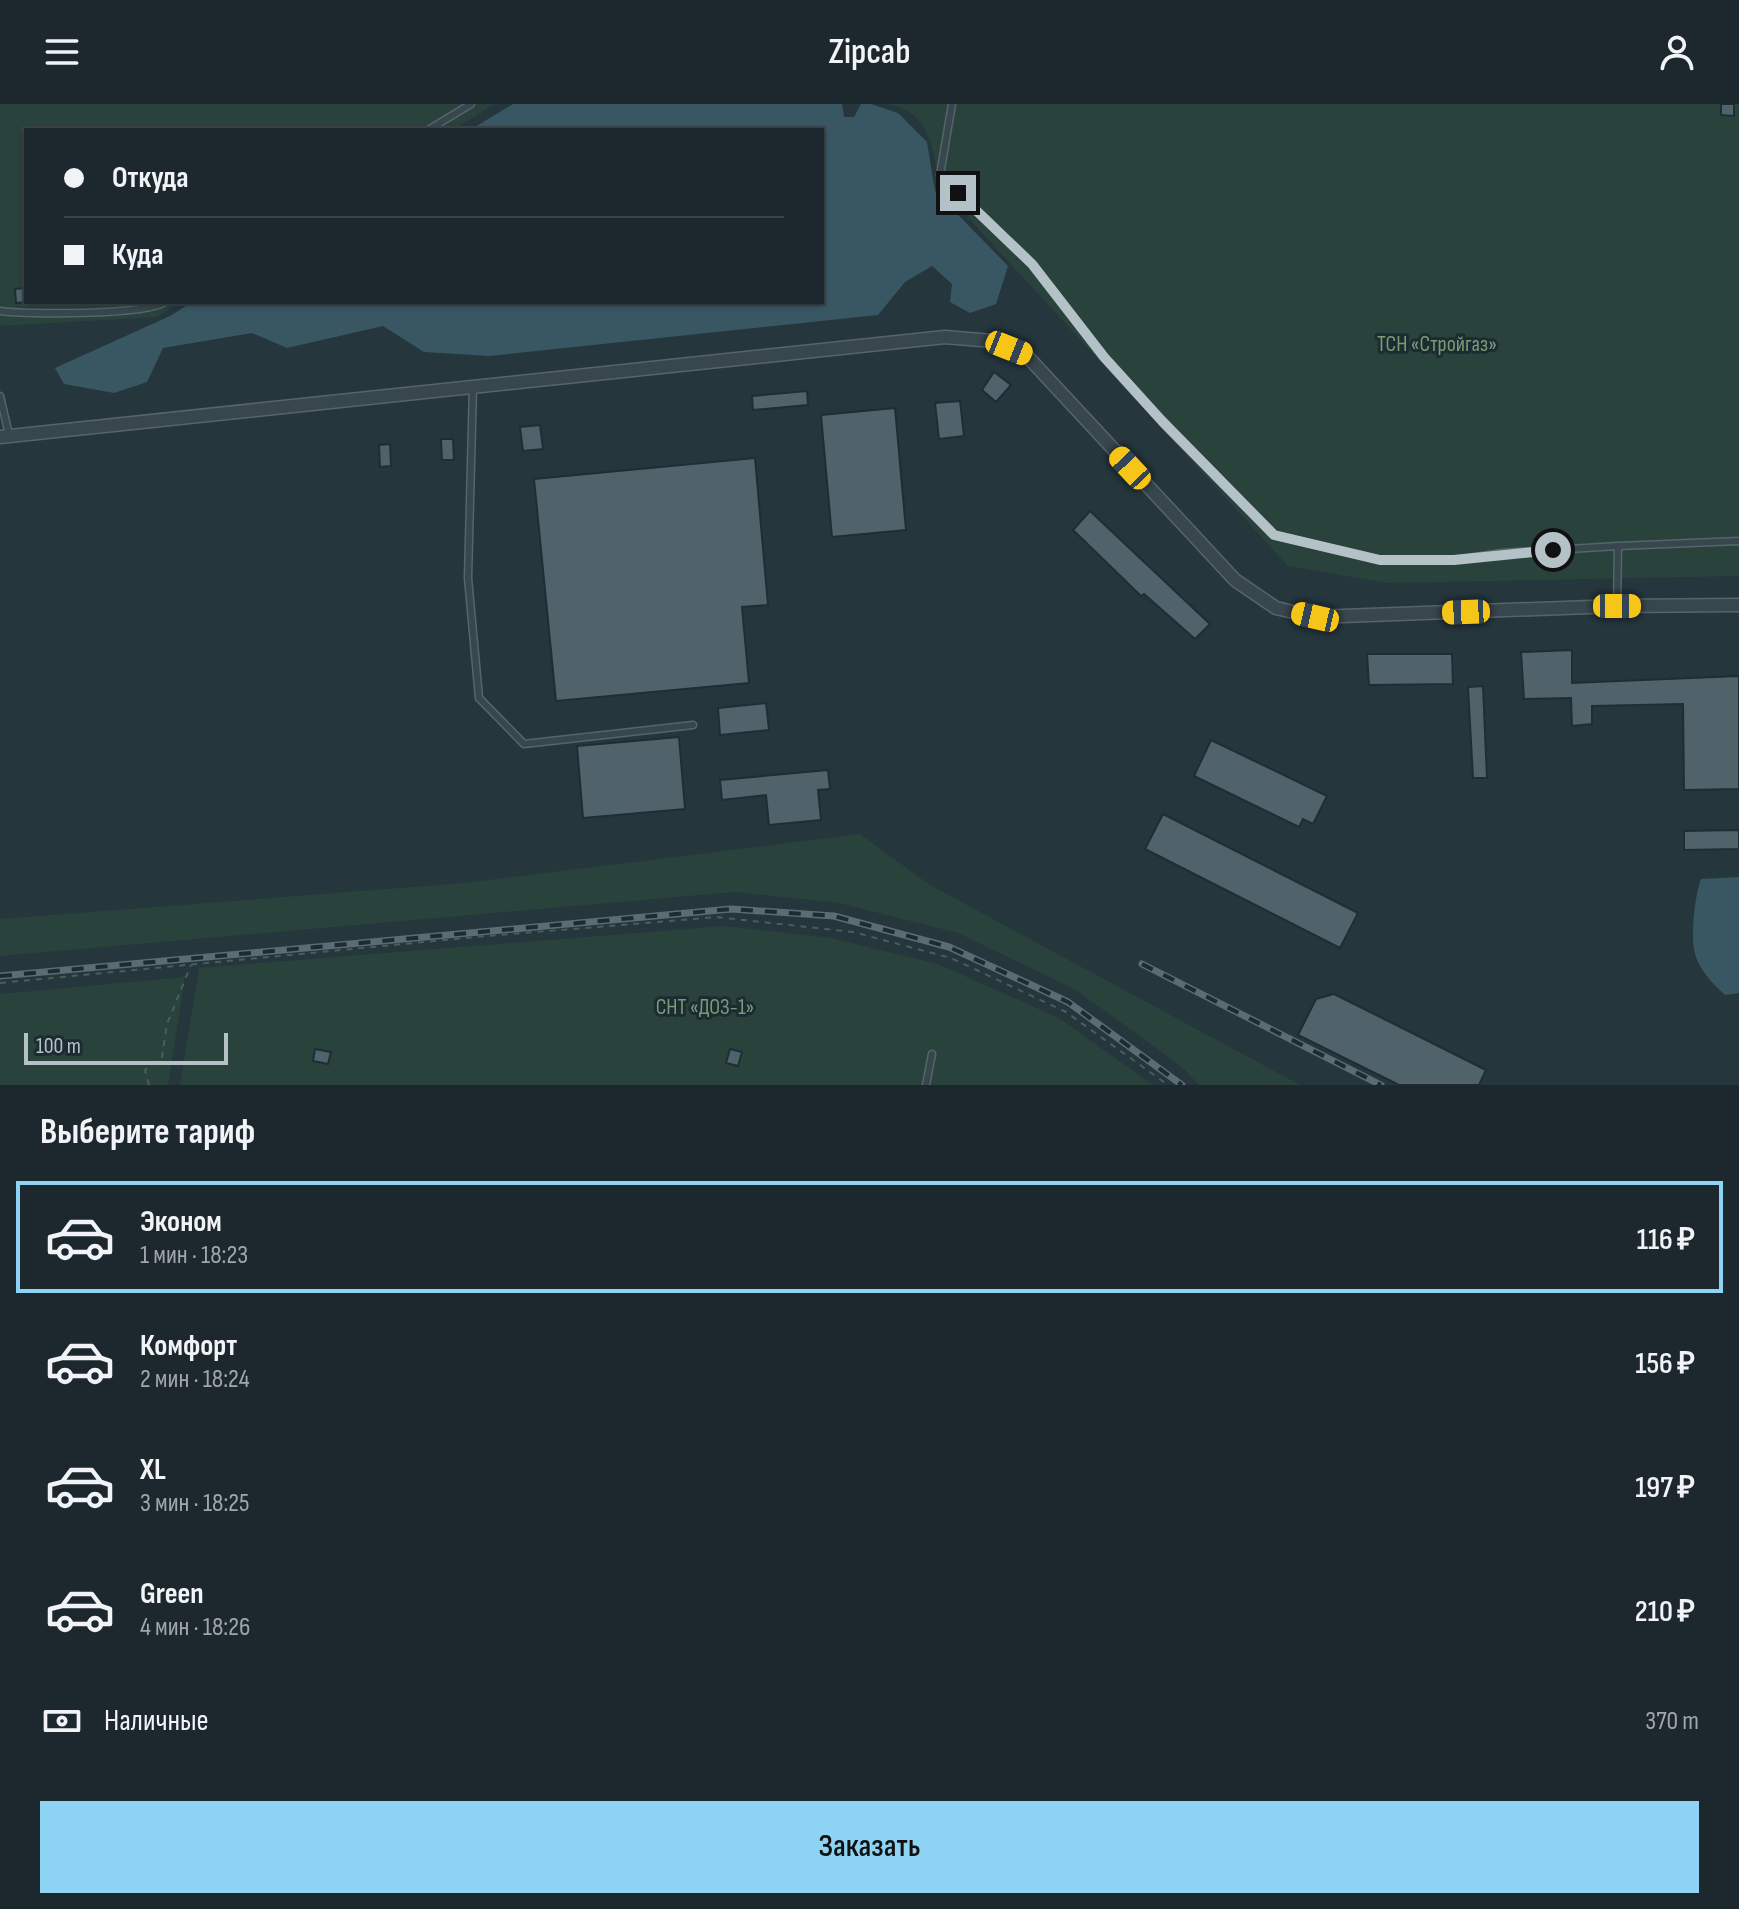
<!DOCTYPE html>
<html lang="ru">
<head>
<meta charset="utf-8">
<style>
  body { margin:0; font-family:"Sofia Sans Condensed",sans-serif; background:#29343a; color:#f1f3f6; height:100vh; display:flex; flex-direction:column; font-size:30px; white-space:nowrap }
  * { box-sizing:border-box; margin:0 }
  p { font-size:26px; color:#a0a6aa }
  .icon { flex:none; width:44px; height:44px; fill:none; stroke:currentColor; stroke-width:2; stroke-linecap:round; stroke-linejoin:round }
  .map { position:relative; height:981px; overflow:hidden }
  .details { display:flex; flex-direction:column; background:#1c282e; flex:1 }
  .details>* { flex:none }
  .hud { position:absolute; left:24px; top:24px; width:800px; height:176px; border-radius:0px; box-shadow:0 2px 6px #0004,0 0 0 2px #3a444a; display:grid; align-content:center; height:176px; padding:0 40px; background:#1c282e }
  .scale { position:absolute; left:24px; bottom:20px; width:204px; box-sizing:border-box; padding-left:8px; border:4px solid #b4c2c8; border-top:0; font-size:22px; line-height:28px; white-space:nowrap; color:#b4c2c8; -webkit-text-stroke:6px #1d2c32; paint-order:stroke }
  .end { position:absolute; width:36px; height:36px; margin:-18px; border:10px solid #b4c2c8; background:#111; box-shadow:0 0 0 4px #111 }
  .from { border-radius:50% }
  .car { position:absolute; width:24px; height:48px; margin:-24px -12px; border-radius:10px; box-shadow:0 0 6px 2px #0007; background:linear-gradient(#f5c518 24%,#345 0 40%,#f5c518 0 76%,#345 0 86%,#f5c518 0) }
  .hud b { display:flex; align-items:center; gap:28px; height:76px; font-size:30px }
  .hud b+b { border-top:2px solid #3a444a }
  .hud i { width:20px; height:20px; background:#f1f3f6 }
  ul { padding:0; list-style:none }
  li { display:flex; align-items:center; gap:24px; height:112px; margin:0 16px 12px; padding:0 24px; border:4px solid transparent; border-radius:0px }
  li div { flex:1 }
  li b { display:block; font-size:30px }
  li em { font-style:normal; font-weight:600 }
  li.selected { border-color:#8dd3f4 }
  li>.icon { width:72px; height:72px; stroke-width:1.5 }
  h2 { padding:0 40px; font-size:36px; line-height:96px }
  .pay { display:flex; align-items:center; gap:20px; height:88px; padding:0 40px; font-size:30px }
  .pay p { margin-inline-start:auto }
  .cta { display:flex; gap:16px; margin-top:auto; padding:16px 40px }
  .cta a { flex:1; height:92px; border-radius:0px; background:#8dd3f4; color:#111; font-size:32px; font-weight:600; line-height:92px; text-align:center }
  header { display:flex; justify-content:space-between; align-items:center; height:104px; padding:0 40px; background:#1c282e; font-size:36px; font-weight:600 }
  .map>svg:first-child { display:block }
  .green { fill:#2a423c }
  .water { fill:#395763 }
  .building { fill:#50636a; stroke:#1f2e34; stroke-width:2 }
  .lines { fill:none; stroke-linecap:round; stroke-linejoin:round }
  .lane-casing { stroke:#56656b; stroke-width:9 }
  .street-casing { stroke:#56656b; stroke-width:15 }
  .path { stroke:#485f5b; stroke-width:2; stroke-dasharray:6 6; stroke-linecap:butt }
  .lane { stroke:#38474d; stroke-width:6 }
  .street { stroke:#38474d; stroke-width:12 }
  .rail-casing { stroke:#5b6c74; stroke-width:7 }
  .rail { stroke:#1d2c32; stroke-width:4; stroke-dasharray:12; stroke-linecap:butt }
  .route { stroke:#b4c2c8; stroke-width:10 }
  .labels { text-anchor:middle; stroke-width:6; stroke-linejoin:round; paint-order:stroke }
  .park-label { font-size:22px; fill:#769d73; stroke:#1d2c32 }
</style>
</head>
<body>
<header><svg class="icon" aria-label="menu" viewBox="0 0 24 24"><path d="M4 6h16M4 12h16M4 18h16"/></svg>Zipcab<svg class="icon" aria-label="person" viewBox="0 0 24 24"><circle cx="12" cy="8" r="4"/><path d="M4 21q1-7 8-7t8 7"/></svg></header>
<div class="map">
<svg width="1739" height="981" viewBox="0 0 1739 981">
  <rect width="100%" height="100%" fill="#25363d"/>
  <path class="green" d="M0,0h494l-41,26h-427v172h155l-24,15 -157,9z
    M887,0h852v472l-353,7 -98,-17 -348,-379c-7,-36 -9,-76 -53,-83z
    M860,730l70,51 370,200h-101l-17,-18 -106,-77 -118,-57 -119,-30 -104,-11 -735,64v-37l464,-36z
    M724,822l107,12 107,26 121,54 94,67h-973l19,-117z
    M185,873l-17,108h-168v-91z"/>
  <path class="water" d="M513,0h329l2,13h10l7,-13h10l27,9 29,29 8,49 73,75 -12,38 -26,9 -20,-11 2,-18 -20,-18 -27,16 -27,33 -388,41 -66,-4 -41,-26 -96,22 -35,-15 -89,15 -16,34 -33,11 -50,-9 -9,-16 115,-52 22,-14h630v-172h-352z
    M1739,773v116l-14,2c-12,-11 -25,-24 -30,-41 -5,-17 0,-59 6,-75z"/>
  <path class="building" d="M1721,0h13v12l-13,-1z
    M26,184v14l-10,1 -1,-14z
    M994,268l17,13 -15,17 -14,-12z
    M807,287l1,14 -55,5 -1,-14z
    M960,297l4,35 -25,3 -4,-36z
    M895,304l11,122 -74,7 -11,-122z
    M540,321l3,24 -20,2 -3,-24z
    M441,335h12l1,21h-12z
    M390,340l1,22 -11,1 -1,-22z
    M755,354l13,147 -26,2 7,76 -193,18 -22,-222z
    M1090,407l120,113 -15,15 -51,-45 -3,2 -68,-66z
    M1572,546v33l167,-7v113l-55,1 -1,-86 -91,2v18l-20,2 -1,-28 -47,1 -3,-47z
    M1367,550h85l1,30 -84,1z
    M1483,582l4,92h-14l-5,-91z
    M766,599l3,27 -49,5 -2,-27z
    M679,633l6,72 -102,9 -6,-72z
    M1211,636l116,56 -14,28 -10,-5 -4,8 -105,-51z
    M828,666l2,19 -12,1 3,30 -52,5 -3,-30 -44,5 -2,-20z
    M1163,710l195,99 -18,35 -195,-99z
    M1739,726v19l-55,1v-19z
    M1334,890l152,76 -7,15h-80l-101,-50 18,-36z
    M315,945l16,3 -3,12 -15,-3z
    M730,945l12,3 -4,14 -12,-3z"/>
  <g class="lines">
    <defs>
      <path id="lane" d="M952,0l-12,71 92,89 72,93 58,64 112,114 106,25h74l48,-7 116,-7 -1,60
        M428,26l43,-26
        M0,207c27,4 146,4 165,-9
        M473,283l-5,191 11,120 45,46 169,-19
        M0,292l9,39
        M1618,442l121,-5
        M926,981l6,-31"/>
      <path id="street" d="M0,333l945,-100 47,4 34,14 209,225 41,28 39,9 302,-11 122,-1"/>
    </defs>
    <use href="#lane" class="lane-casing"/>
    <use href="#street" class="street-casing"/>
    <path class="path" d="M0,879l476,-46 240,-20 137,15 98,26 115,54 102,73
      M149,981l-4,-15 17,-13 5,-33 24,-59"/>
    <use href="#lane" class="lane"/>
    <use href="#street" class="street"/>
    <defs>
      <path id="rail" d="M1142,860l239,121
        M0,872l731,-67 103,7 115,31 119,55 114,83"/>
    </defs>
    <use href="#rail" class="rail-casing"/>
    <use href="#rail" class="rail"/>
  </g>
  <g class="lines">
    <path class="route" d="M958,89l74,71 72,93 58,64 112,114 106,25h74l99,-10"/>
  </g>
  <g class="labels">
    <g class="park-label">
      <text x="1437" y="247">ТСН «Стройгаз»</text>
      <text x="705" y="910">СНТ «ДОЗ-1»</text>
    </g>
  </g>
</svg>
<div class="scale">100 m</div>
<i class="end from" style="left:1553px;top:446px"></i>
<i class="end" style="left:958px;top:89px"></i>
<i class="car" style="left:1009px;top:244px;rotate:112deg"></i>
<i class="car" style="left:1130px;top:364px;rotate:317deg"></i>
<i class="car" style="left:1617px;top:502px;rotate:90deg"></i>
<i class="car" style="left:1466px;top:508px;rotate:268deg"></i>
<i class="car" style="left:1315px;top:513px;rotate:283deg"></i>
<div class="hud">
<b><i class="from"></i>Откуда</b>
<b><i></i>Куда</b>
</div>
</div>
<section class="details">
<h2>Выберите тариф</h2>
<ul>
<li class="selected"><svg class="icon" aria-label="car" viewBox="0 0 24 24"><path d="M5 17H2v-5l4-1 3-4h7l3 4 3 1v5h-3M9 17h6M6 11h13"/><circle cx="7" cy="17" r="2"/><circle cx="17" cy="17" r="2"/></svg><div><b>Эконом</b><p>1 мин · 18:23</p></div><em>116 ₽</em></li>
<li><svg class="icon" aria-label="car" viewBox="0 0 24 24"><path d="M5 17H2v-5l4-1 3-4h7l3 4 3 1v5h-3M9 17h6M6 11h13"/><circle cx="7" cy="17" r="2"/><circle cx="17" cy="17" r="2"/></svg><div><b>Комфорт</b><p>2 мин · 18:24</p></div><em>156 ₽</em></li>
<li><svg class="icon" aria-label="car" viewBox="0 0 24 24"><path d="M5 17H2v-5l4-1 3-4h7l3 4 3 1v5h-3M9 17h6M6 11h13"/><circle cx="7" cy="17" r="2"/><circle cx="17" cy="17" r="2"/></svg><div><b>XL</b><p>3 мин · 18:25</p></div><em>197 ₽</em></li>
<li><svg class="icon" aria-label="car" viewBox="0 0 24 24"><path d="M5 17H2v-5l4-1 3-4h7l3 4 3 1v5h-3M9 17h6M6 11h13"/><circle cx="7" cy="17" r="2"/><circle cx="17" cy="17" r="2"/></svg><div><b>Green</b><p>4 мин · 18:26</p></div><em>210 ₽</em></li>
</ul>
<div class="pay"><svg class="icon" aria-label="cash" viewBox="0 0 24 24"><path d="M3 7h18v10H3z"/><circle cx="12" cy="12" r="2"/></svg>Наличные<p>370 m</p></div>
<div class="cta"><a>Заказать</a></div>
</section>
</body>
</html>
